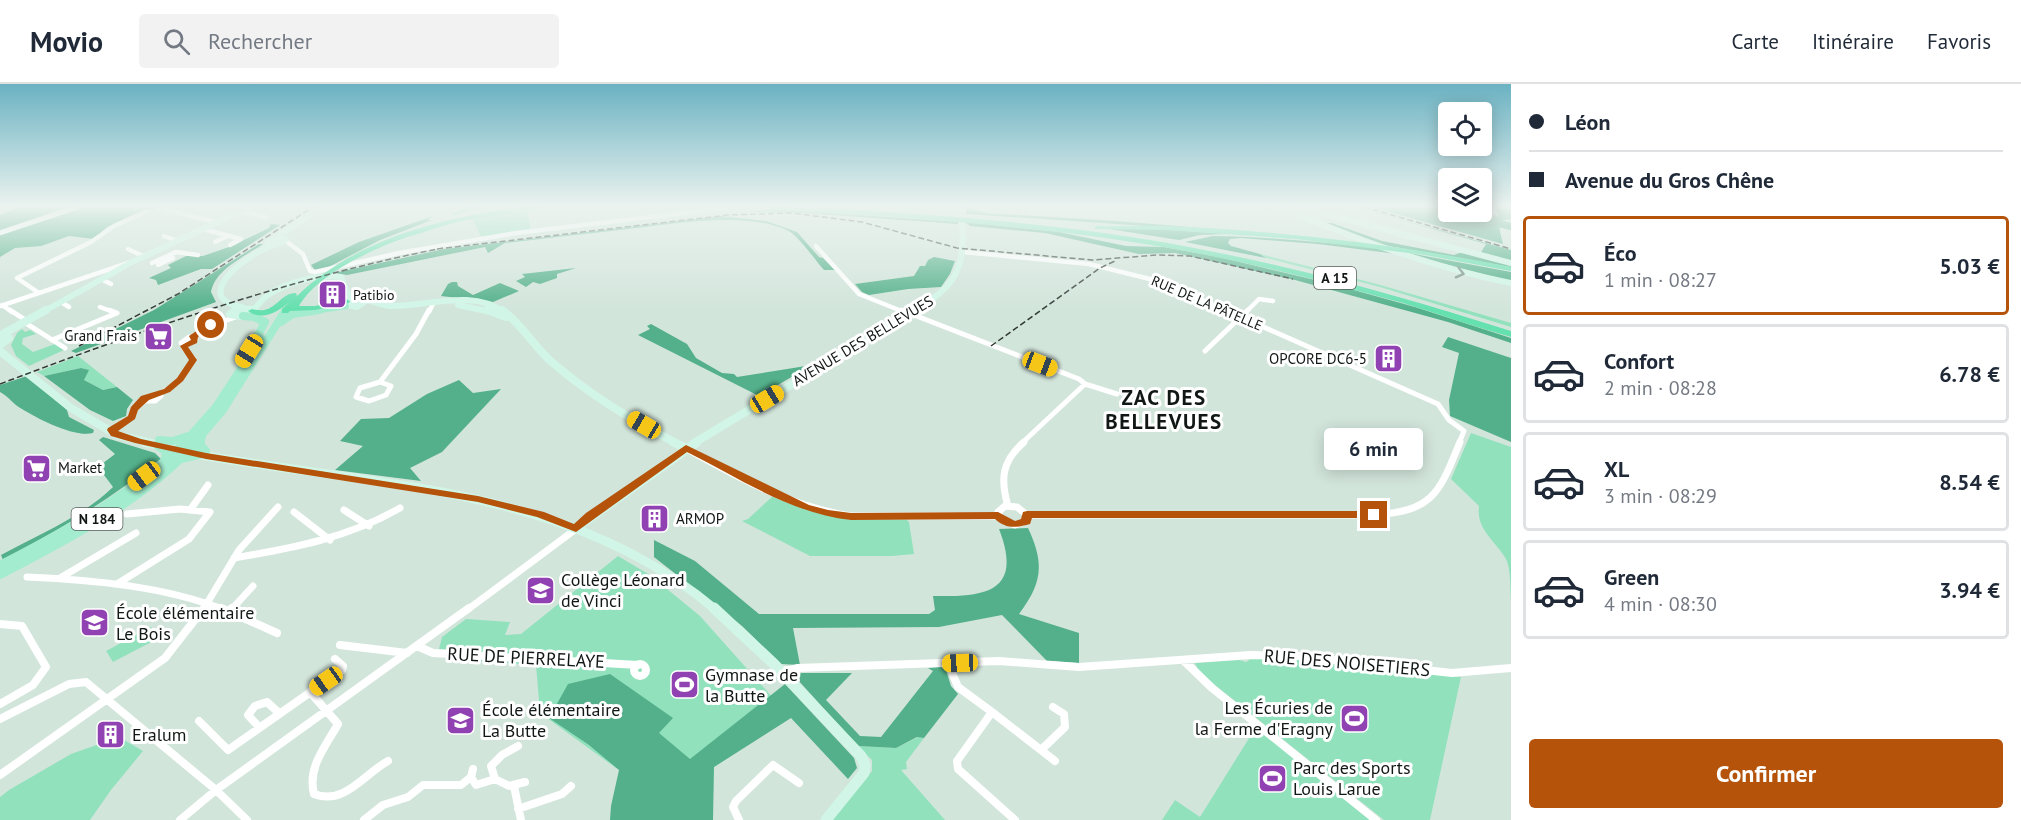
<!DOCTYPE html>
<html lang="fr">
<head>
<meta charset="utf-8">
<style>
  body { margin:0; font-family:"PT Sans",sans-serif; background:#f2f2f3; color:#1f2937; height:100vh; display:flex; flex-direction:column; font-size:22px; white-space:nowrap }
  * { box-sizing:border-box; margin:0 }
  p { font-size:20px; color:#747a83 }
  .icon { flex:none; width:33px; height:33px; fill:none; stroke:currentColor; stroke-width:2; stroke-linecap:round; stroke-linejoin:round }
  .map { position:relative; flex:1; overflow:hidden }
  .side { display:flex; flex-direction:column; background:#fff; width:510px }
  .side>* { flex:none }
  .hud { display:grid; align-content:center; height:132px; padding:0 18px; background:#fff }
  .fabs { position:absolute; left:1438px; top:18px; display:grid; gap:12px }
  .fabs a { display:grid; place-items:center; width:54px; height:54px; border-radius:6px; background:#fff; box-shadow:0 3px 15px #0003; font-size:30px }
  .end { position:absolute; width:27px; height:27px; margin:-14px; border:8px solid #b45309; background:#fff; box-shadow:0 0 0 3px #fff }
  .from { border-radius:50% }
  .bubble { position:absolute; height:42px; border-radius:6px; background:#fff; box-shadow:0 3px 15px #0003; font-size:20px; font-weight:700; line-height:42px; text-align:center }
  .car { position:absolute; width:18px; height:36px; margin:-18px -9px; border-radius:8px; box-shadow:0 0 4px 2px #0007; background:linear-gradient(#f5c518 24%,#345 0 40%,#f5c518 0 76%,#345 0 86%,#f5c518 0) }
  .hud b { display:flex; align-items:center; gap:21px; height:57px; font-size:22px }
  .hud b+b { border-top:2px solid #e0e1e3 }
  .hud i { width:15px; height:15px; background:#1f2937 }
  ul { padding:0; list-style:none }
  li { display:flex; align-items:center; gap:18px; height:99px; margin:0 12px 9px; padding:0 6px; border:3px solid #e0e1e3; border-radius:6px }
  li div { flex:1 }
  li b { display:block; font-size:22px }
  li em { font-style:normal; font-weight:700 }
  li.active { border-color:#b45309 }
  li>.icon { width:54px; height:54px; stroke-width:1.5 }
  .cta { display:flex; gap:12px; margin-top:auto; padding:12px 18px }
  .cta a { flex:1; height:69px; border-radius:6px; background:#b45309; color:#fff; font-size:24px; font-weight:700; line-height:69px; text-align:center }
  header { display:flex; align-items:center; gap:36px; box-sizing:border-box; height:84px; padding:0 30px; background:#fff; border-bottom:2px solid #e0e1e3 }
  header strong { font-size:28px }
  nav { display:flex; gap:33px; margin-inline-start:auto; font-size:21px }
  .search { width:420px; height:54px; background:#f2f2f3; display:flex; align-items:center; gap:15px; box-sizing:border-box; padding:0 21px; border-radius:6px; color:#747a83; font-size:22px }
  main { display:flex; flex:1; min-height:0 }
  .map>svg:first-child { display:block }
  .green { fill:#92e1bd }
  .forest { fill:#53b08a }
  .water { fill:#51ae88 }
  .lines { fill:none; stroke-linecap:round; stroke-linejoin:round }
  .river { stroke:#51ae88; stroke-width:6 }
  .street-far3 { stroke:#fff; stroke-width:4.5 }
  .street-far2 { stroke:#fff; stroke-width:5 }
  .street-far1 { stroke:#fff; stroke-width:7 }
  .street { stroke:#fff; stroke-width:8 }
  .secondary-far3 { stroke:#d1f6e7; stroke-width:6 }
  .secondary-far2 { stroke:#d1f6e7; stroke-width:8 }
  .secondary-far1 { stroke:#d1f6e7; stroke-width:9 }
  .secondary { stroke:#d1f6e7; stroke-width:11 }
  .primary-far2 { stroke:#a3eccf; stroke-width:6 }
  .primary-far1 { stroke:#a3eccf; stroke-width:8 }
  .primary { stroke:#a3eccf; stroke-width:10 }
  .highway { fill:#65e0af; fill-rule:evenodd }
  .rail { stroke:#303834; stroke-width:1.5; stroke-dasharray:6 3; stroke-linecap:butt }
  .oneway { stroke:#7b9288 }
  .route { fill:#b45309 }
  .labels { text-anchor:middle; stroke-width:6; stroke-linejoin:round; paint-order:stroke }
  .shield { fill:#fff; stroke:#585d5a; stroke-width:1.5 }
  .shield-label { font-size:14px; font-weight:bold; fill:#111714 }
  .far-poi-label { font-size:14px; fill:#111714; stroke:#fff; text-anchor:start }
  .far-street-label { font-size:14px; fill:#111714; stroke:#fff }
  .poi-label { font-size:15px; fill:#111714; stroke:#fff; text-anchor:end }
  .street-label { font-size:15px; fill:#111714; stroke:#fff }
  .near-poi-label { font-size:18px; fill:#111714; stroke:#fff; text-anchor:start }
  .near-street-label { font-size:18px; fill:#111714; stroke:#fff }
  .district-label { font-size:21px; font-weight:bold; letter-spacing:1.5px; fill:#111714; stroke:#fff }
</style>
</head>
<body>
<header>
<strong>Movio</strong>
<div class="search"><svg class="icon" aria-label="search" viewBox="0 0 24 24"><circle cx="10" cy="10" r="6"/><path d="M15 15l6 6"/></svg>Rechercher</div>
<nav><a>Carte</a><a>Itinéraire</a><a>Favoris</a></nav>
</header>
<main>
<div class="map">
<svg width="1511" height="736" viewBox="0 0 1511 736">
  <rect width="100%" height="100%" fill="#d2e5db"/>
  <path class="green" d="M527,125l4,22 -23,1 -6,3 -20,3 -11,-21 -58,19 -4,-2c39,-13 77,-20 118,-25z
    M1260,170l117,30 134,39v4l-131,-40 -114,-29z
    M22,245l3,3 5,-2 6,4 -13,4 -1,6 11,8 22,-8 9,6 -35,16 -13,-10 -5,-11 6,-12z
    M78,272l39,31 -14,3 -19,-10 4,-10 -7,-2 -37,8 -7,-4z
    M1471,349l40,14v154c-1,-12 0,-32 -5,-42 -11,-19 -30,-29 -27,-53l-28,-27z
    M774,411c50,24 77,23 131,23l4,4 5,32 -22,2h-82l-68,-35 6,-2z
    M618,472l32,19 50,41 90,101 -76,50 -98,1 -76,-55 -4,-48 -59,-4 3,-10 -41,-2 3,-12 24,-18 44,3 -5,13 16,-1z
    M151,543l8,11 -46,24 -7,-11z
    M1297,573l164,20 -31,143h-46l-184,-147 -5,-10 45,-3 6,2 6,-4z
    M1261,646l111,90h-210l13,-20 25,17 51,-82z
    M119,653l24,14 -32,39 -21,30h-90v-23l9,-7 62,-36z
    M918,653l6,1 -18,24 1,7 -6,1 44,50h-113l40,-49v-11l-14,-14 38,2z"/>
  <path class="forest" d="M81,123h76l-50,20 -13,12 -25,-3 -28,10 -26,2 -15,9v-23z
    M966,123l21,6 129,8 208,17 -358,-24z
    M1356,123l155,43v11l-31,-7 6,-10z
    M1371,123h78v5h30l19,4 -1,-8 13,2 1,9 -9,1 9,3v6l-12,-2 4,17z
    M772,125l186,13v2l-155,-11 -56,-1z
    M433,132l-6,4h5l-52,20 -57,30h-8l-4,-5 48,-23z
    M721,132l45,5 31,11 22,25 4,1 12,12h-11c-9,-10 -26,-35 -37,-40 -42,-19 -113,-6 -159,-1 -41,5 -82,9 -123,14l-17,10 -3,-6 -138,28 -13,-2 110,-24z
    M965,138l94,10 67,14 38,1 55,10 117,28 79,22 96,31v5l-63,-21 -153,-42 -120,-27 -36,1 -94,-21 -75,-7z
    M1326,139h6l50,18 72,14 8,-3 49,12v3l-134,-23z
    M271,140l9,1 -68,44h-11l-43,16 -2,-5 -7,-2 22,-10 -3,-3 18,-9h17l26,-9 40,-19z
    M1109,145h51l68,5 -28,1 -21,5z
    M1213,152c38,0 77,4 116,7 23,2 46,3 68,11l-79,-10 -77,-6 -11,1 -2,4 3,3 29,8 6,4 -81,-16z
    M259,160h4c-17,12 -48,25 -52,48l5,10 -140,51 -5,-2 83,-41z
    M1393,166l118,22v10z
    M934,173l21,4 -5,13 -9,13 -33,2 -39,6 -7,-3 -7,-8 59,-8 6,-10h5l3,-6z
    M576,184l-19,6v4l-17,6 -7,-2 -7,5 -10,-6 9,-4 -3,-3z
    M452,198h5l1,4 15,9 27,-12 19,8 -26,11 -52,-6 7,-12z
    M651,240l36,20 9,14 26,15 12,1 3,3 75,-12 -53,31 -121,-61 12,-6 -3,-3z
    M1448,253l63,21v84l-61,-26 -1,-16 10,-47 -17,-6z
    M81,284l8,2 -5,10 19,10 14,-3 16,13 -6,9 -1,7 -13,5 -23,-11 -46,-34z
    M27,292l40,34 2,7 25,13 -1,3c-18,5 -55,-14 -71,-24 -8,-4 -14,-13 -22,-17v-7z
    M459,296l14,13 28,-4 -59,63 -32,16 11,13 -86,-11 28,-24 -23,-5 21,-22 28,-1 38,-24z
    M103,353l52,16 6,6c-50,39 -102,72 -158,101l-2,-5c35,-19 83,-39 112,-68l-15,-20 17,-13 -16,-14z
    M1028,444c17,36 14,55 -9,86l60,19v30l-32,-2 -45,-46 -63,12 -146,1 7,37 -19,-1 -39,-38 -88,-69v-17l41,21 64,53h170l6,-4 -2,-14c51,1 91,-3 66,-67z
    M941,583l5,3 5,16 7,8 -34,44 -7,-1 -21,11 -38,-2 -61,-67 4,-6h51l-26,27 34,36 21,1 52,-66 -5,-3z
    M610,590l63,44 -14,15 31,26 95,-75 69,74 3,10 -9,11 -57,-61 -77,49 -1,53h-103l1,-14 8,-36 -30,-25 -40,-27 19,-34z"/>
  <path class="water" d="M20,123h48l-68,23v-15z"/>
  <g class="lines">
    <path class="river" d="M1450,128l61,15"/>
    <path class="street-far3" d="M158,124l58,14
      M241,127l25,6
      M203,145l38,10 -11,6
      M0,149l78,-26
      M164,152l13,5
      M286,157l17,13 7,17 5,1 84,-19 117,-20 218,-26
      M215,158l13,-6
      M816,162l43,48 45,18
      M128,165l15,7
      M963,168l126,12 73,18 67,30
      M152,179l24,-11 22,3
      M158,181l15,-7
      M101,195l10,5
      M39,209l-22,-15 74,-36 23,-16 33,-15
      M61,218l8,5
      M2,221l10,7
      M0,222l131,-44
      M100,223l13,5
      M429,228l5,-10
      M1246,228l13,-13 14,2"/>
    <path class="street-far2" d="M10,226l17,11
      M901,226l178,69 6,5 32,10
      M1225,226l213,94 11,16 15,11 -5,12
      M24,238l41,26
      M189,253l7,2 -6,4h-9z
      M192,253l14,-10 30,-10
      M52,256l65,-27 -8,-3
      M1205,267l43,-41
      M380,298l36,-48 13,-24
      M380,298l11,4 -5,9 -17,6 -13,-4 4,-9z
      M157,310l4,2 -6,5h-12z
      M159,310c16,-8 28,-19 34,-36l-9,-10 1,-4
      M111,346l21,-13 2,-8 10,-7
      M1022,359l63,-59"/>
    <path class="street-far1" d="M687,365c52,29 104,58 164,67h147
      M1005,422l12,1 10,8 -1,6 -11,4 -13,-5 -4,-8z
      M1008,422c-8,-27 -6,-45 16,-64
      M190,426l18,-25
      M344,426l25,16
      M294,428l36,28
      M1027,431h347c60,-4 65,-22 86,-73
      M234,474c59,-10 114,-20 166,-50
      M27,493c66,3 136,9 198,33
      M60,494l76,-45
      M117,500l72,-45 21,-27 -30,-3 -53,5
      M203,526l36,-60 39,-43
      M231,526l22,-24
      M467,526l109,-81"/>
    <path class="street" d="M221,524l56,25
      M229,528l3,-4
      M0,540l22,2 24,41 -13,18 -33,19
      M340,561l67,8
      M417,562l16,7 205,12
      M1183,576l29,28 164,132
      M948,579l10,24 34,25
      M634 586a6 6 0 1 1 12 0a6 6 0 1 1-12 0Z
      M782,588l15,-4 202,-7 80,6 171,-12 48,1 154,17 59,-5
      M310,608l28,32c-12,22 -31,43 -24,70 30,12 50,-20 74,-33
      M0,635l69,-35 17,-2 130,108 31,30
      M199,637l29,29 114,-80 1,-4 -8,-7
      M259,643l-11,-12 7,-9 12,-4 12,11
      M518,662l-16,9 -11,11 4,13 14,7 16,-4
      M1041,666l24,-23 -1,-13 -11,-7
      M0,691l165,-117 39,-50
      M471,693l5,8 19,-6
      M514,702l7,34
      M518,725l44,-15 9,-8
      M180,736l36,-30 253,-182
      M364,736l19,-15 25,-8 15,-12h38l10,-8 2,-8
      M739,736l-6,-13 3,-6 37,-36 26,18
      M1015,736l-57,-51 -1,-8 35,-49 63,49"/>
    <path class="secondary-far3" d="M1280,123c75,32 151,60 231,76
      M1299,123l212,56
      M961,129l2,-6
      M275,154l47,-31
      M276,154l10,1 -11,6 -8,-2z
      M367,216l-10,7 -13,-3c15,-13 32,2 49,2 36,0 79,-17 111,6
      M458,221l33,7
      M242,223c-55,-9 10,-57 33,-62
      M43,228l89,-50 118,-55
      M234,228l6,-4 13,1
      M252,228c5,-6 10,-13 16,-17 19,-13 51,-21 73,-18l9,22
      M912,228c42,-25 54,-40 50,-90"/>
    <path class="secondary-far2" d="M237,226l-7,4 11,2 12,-6
      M487,226l19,7
      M502,226c20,14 32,37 51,53 37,32 80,58 123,80
      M0,251l9,3 -9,7
      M1,251l45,-25
      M0,267l71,57 46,27 34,8
      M694,359l221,-133"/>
    <path class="secondary-far1" d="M144,358l39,9
      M673,358l13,6
      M195,370c180,32 375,32 521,156
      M576,444l121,-86"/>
    <path class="secondary" d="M714,524l60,56 87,92 4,9 -1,8 -38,47"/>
    <path class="primary-far2" d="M309,228l37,-6"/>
    <path class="primary-far1" d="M243,232l11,1 11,5 -10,19
      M281,238l12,-8 26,-4
      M159,356l14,1 15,-5
      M184,359l32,-36 45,-69
      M195,359l28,-33 62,-99
      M200,359l2,-7"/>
    <path class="primary" d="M200,358l-1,3 6,6
      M158,361l9,6 -1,7
      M182,374l17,-4
      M0,482c66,-34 133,-71 186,-124
      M0,490c69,-36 143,-74 196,-132"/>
    <path class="highway" d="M468,123h9l-21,8 -5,-1z
      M523,123h17c-11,6 -52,9 -68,12 -50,9 -148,43 -173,87h16l31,-7 4,2 -1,2 -34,7 -25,1 -2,2h-6v-4l10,-9c-13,11 -29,22 -44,11l4,-2c24,7 26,-16 44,-16l1,3c60,-58 146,-78 226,-89z
      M769,123c45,0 91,3 136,6 97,7 194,17 289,35 108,20 213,50 317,83v6c-36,-10 -72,-23 -108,-34 -69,-19 -138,-37 -207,-50 -140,-27 -282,-35 -424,-44z
      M1097,142c23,1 46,-1 69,0 116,5 231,18 345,41v4l-86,-16 -129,-16 -130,-9 -71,-1v-2z"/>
    <path class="rail" d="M1364,123l147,42
      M437,165l291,-34 64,-2 70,9 95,26 135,12 65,-5 33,1 103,23
      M79,262l99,-52 135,-87
      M991,262l109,-78 15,-7
      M0,300c145,-55 290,-106 443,-136"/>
  </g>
  <defs><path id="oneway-chevron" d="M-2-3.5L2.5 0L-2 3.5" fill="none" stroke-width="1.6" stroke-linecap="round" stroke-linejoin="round" transform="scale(1.5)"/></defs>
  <use class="oneway" href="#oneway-chevron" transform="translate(1460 189) rotate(14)"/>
  <linearGradient id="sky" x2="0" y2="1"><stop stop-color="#6bb2c2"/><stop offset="0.54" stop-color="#ebf3ef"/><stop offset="1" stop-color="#ebf3ef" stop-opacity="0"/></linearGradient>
  <rect width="1511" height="226" fill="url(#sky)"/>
  <path class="route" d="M208,239l6,2 -16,12 -1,6 -9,4 9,13 -14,21 -13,11 -21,8 -11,10 -3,9 -17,12 23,8 65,14 272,43 66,16 30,12 12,-11 100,-68 123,60 19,5 23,3 147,-1 17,9 6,-2 2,-7 4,-1h347l6,4 -6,3h-342l-2,6c-14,4 -24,5 -35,-5l-144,1c-59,-6 -112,-42 -164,-68l-111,80 -39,-15 -59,-15 -272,-43 -71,-16 -24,-7 -4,-6 1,-2 20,-12 3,-9 10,-11 23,-7 13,-11 12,-18 -9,-14 11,-6 -2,-4z"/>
  <defs>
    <symbol id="building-square" viewBox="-11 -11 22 22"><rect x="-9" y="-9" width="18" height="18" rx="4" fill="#9142b2" stroke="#fff"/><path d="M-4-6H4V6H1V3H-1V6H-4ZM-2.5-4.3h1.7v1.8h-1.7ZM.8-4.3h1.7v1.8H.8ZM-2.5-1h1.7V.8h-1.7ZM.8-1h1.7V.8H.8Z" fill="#fff"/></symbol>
    <symbol id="supermarket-square" viewBox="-11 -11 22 22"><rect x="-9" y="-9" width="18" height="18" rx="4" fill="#9142b2" stroke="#fff"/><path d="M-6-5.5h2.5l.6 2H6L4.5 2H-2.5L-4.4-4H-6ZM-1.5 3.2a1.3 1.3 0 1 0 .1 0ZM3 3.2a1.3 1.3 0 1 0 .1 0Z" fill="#fff"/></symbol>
    <symbol id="school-square" viewBox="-11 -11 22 22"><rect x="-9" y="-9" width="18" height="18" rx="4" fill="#9142b2" stroke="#fff"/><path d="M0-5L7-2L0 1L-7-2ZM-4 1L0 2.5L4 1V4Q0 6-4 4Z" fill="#fff"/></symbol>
    <symbol id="stadium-square" viewBox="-11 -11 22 22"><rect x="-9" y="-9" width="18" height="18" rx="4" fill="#9142b2" stroke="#fff"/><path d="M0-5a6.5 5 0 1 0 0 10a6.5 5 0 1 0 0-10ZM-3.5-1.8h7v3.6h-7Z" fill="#fff"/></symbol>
  </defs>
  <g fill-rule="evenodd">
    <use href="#building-square" x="316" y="194" width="33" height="33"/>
    <use href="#supermarket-square" x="142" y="236" width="33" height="33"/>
    <use href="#building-square" x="1372" y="258" width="33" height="33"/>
    <use href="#supermarket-square" x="20" y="368" width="33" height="33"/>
    <use href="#building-square" x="638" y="418" width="33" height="33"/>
    <use href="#school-square" x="524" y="490" width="33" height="33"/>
    <use href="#school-square" x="78" y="522" width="33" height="33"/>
    <use href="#stadium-square" x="668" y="584" width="33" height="33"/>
    <use href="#stadium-square" x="1338" y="618" width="33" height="33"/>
    <use href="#school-square" x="444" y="620" width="33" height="33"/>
    <use href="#building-square" x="94" y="634" width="33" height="33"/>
    <use href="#stadium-square" x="1256" y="678" width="33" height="33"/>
  </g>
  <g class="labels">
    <g class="shield">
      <rect x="1314" y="183" width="42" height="22" rx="4.5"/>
      <rect x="71.5" y="424" width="51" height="22" rx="4.5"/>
    </g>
    <g class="shield-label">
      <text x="1335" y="199">A 15</text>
      <text x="97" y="440">N 184</text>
    </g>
    <g class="far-poi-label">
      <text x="353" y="216">Patibio</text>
    </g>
    <g class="far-street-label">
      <text transform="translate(1207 219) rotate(23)" y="5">RUE DE LA PÂTELLE</text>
    </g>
    <g class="poi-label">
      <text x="137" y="257">Grand Frais</text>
      <text x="1367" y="280">OPCORE DC6-5</text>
      <text x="58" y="389" text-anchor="start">Market</text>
      <text x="676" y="440" text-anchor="start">ARMOP</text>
    </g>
    <g class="street-label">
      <text transform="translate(863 257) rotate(-31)" y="5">AVENUE DES BELLEVUES</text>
    </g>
    <g class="near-poi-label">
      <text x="561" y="502">Collège Léonard<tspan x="561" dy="21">de Vinci</tspan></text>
      <text x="116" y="535">École élémentaire<tspan x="116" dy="21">Le Bois</tspan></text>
      <text x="705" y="597">Gymnase de<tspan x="705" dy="21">la Butte</tspan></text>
      <text x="1333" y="630" text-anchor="end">Les Écuries de<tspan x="1333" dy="21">la Ferme d'Eragny</tspan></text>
      <text x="482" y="632">École élémentaire<tspan x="482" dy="21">La Butte</tspan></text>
      <text x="132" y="657">Eralum</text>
      <text x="1293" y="690">Parc des Sports<tspan x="1293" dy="21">Louis Larue</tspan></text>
    </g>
    <g class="near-street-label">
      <text transform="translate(526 574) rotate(3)" y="6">RUE DE PIERRELAYE</text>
      <text transform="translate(1347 579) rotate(5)" y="6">RUE DES NOISETIERS</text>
    </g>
    <g class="district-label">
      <text x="1164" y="321">ZAC DES<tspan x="1164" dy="24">BELLEVUES</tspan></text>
    </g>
  </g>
</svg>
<div class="fabs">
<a><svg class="icon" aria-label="locate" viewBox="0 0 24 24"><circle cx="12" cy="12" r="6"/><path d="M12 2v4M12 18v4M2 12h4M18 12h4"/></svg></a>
<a><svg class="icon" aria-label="layers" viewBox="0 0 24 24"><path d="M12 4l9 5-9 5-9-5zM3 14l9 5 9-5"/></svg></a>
</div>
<i class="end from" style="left:211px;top:241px"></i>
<i class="end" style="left:1374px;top:431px"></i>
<div class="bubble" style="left:1324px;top:344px;width:99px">6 min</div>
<i class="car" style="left:249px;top:267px;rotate:212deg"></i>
<i class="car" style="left:1040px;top:280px;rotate:111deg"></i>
<i class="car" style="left:767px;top:315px;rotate:59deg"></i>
<i class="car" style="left:644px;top:341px;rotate:300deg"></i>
<i class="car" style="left:144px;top:392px;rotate:233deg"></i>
<i class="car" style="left:960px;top:579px;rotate:268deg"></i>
<i class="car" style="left:326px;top:597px;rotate:235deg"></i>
</div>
<section class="side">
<div class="hud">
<b><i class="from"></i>Léon</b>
<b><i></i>Avenue du Gros Chêne</b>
</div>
<ul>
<li class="active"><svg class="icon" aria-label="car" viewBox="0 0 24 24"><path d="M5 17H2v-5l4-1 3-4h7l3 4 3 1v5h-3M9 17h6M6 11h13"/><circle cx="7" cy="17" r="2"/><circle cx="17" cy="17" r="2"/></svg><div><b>Éco</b><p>1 min · 08:27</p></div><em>5.03 €</em></li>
<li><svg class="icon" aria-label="car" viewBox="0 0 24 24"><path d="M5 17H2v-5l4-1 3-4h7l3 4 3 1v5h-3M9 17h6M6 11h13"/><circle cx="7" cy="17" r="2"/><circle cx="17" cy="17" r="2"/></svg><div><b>Confort</b><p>2 min · 08:28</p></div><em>6.78 €</em></li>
<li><svg class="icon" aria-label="car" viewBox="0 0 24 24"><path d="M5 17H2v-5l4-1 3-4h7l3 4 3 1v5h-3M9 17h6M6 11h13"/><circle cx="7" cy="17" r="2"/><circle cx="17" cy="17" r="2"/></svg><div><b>XL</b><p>3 min · 08:29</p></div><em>8.54 €</em></li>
<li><svg class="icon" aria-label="car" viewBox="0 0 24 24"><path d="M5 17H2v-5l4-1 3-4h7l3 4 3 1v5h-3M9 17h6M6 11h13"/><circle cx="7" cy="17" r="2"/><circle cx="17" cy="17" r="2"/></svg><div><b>Green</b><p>4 min · 08:30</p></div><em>3.94 €</em></li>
</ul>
<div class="cta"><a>Confirmer</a></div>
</section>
</main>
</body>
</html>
